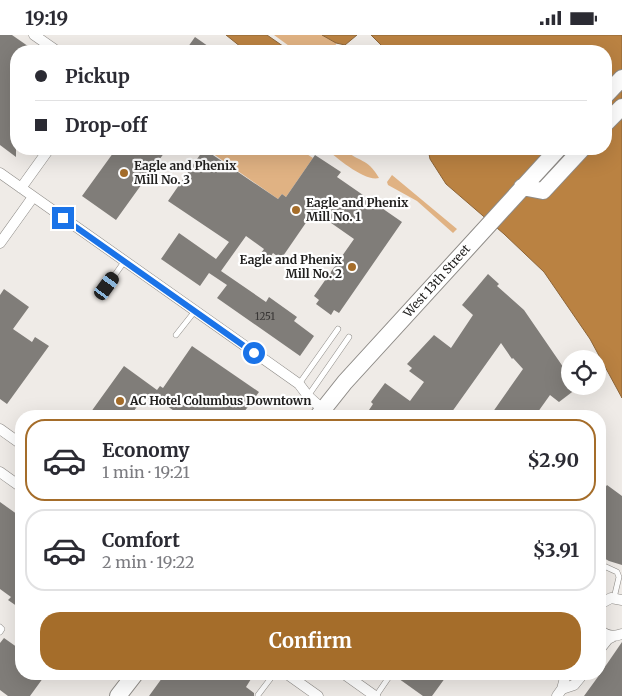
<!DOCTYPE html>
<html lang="en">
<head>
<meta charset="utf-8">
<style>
  body { margin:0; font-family:Merriweather,serif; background:#f2f2f3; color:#2b2b33; height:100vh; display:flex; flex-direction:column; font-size:19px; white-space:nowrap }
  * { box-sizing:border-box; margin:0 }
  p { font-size:16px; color:#7c7c81 }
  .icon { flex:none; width:28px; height:28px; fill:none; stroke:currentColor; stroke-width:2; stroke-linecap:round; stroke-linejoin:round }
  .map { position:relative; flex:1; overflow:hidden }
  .panel { position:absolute; left:15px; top:375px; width:591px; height:270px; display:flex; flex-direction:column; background:#fff; border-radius:20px; box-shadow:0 5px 20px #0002 }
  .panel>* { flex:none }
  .guide { position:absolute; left:10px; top:10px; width:602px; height:110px; border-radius:20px; box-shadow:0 5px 20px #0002; display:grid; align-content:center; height:110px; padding:0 25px; background:#fff }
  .controls { position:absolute; left:561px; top:315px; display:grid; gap:10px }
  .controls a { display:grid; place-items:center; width:45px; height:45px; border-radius:50%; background:#fff; box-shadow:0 5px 20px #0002; font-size:25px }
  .end { position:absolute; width:22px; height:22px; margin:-11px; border:6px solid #1a73e8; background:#fff; box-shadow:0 0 0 2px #fff }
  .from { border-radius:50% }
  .car { position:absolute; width:15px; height:30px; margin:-15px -8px; border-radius:6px; box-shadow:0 0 4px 1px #0007; background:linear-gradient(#222 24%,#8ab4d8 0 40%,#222 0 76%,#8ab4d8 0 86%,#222 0) }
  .guide b { display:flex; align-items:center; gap:18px; height:48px; font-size:19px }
  .guide b+b { border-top:1px solid #e1e1e2 }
  .guide i { width:12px; height:12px; background:#2b2b33 }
  ul { padding:9px 0 0; list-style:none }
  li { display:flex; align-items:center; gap:15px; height:82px; margin:0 10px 8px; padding:0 15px; border:2px solid #e1e1e2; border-radius:20px }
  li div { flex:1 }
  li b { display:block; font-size:19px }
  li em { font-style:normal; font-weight:700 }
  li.current { border-color:#a56d2a }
  li>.icon { width:45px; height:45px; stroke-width:1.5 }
  .primary-button { display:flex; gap:10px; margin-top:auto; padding:10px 25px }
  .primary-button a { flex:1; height:58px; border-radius:20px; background:#a56d2a; color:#fff; font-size:20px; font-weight:700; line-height:58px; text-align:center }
  .status { display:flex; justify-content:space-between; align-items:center; height:35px; padding:0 25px; background:#fff; direction:ltr }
  .status svg { height:14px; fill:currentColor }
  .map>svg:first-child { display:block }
  .green { fill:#e0b283 }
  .water { fill:#ba8242; stroke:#8c6437 }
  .building { fill:#807d79 }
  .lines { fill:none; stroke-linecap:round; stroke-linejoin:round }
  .lane-casing { stroke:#8e8b87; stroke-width:6 }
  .street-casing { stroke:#8e8b87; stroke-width:11 }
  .primary-casing { stroke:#8e8b87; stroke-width:18 }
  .lane { stroke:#fff; stroke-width:5 }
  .street { stroke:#fff; stroke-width:10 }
  .primary { stroke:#fff; stroke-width:16 }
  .route { stroke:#1a73e8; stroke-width:6 }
  .poi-dot { fill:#a56d2a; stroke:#fff; stroke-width:2 }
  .labels { text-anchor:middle; stroke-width:4.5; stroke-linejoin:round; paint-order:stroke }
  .number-label { font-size:10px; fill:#383635 }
  .poi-label { font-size:12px; font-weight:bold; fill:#201f1e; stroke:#fff; text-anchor:start }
  .street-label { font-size:12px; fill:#201f1e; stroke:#fff }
</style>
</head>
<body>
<div class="status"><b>19:19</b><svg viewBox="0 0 49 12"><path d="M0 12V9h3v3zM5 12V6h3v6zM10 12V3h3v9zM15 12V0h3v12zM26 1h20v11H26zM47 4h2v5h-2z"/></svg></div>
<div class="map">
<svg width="622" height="661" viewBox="0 0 622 661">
  <rect width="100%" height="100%" fill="#efebe7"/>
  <path class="green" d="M274,0h48l14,8 -1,8h-39z
    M211,114h88l14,9 -27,39 -4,-3 -4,5 -69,-48z
    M326,114h18c15,14 23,8 35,29 -14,4 -42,-20 -53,-29z
    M392,140l65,54 -4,4 -36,-32 -29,-16 -1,-3z"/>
  <path class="water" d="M226,0h41l23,16h-44z
    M322,0h35l-12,10 -9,-2z
    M371,0h251v363l-32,-59 -46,-67 -40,-38 -58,-50 -16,-25 -2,-10h178v-98h-219z"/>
  <path class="building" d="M0,0h12l23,16h-19v106l-16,-12z
    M195,2l20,14h-30z
    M116,114h51l-51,71 -34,-24z
    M204,114l74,50 4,-5 4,3 29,-42 26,17 -4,5 65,45 -63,91 -5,-3 -3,5 -15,-11 3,-4 -5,-4 40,-57 -40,-28 -33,48 -8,-6 -6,9 -9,-5 6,-8 -18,-13 -25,35 45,31 3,-5 28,20 -3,4 20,15 -14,20 -83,-58 10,-13 -18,-12 -9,13 -39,-27 18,-26 37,26 13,-17 -61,-41z
    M488,239l11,10 -2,2 27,24 46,67v9h10l-21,16 -9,-7 -15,21h-45l33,-47 -10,-11 -1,1 -11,-16 -52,73h-84l8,-12 -2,-2 14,-19 25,18 14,-19 -15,-11 3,-3 -5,-4 27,-29 17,13 22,-33 -11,-10z
    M4,254l25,18 -16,22 19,13 3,-5 14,9 -42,58 -7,-5v-104z
    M192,311l67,46 -18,24h-60l-22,-16 -3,4 -12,-8 -10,15 7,5h-53l36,-50 33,24 3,-4 3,2z
    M607,450l15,11v69l-13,-4 -9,-5v-62z
    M0,467l21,15v92l-13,-9 3,-3 -11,-8z
    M4,603l17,12v24h25l-16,22h-22l-8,-6v-47z
    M622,607v54h-38l16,-22z
    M165,639h79l7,5 -5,8 8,6v3h-105z
    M395,639h53l-16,22h-9l-28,-20z"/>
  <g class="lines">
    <defs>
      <path id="lane" d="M107,251l17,-24
        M176,300l19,-24
        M299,349l39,-55
        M308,361l41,-59
        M600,533l4,-2 13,6 2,5 -5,21
        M0,592l2,2 -2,3
        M354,646l5,-7
        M258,660l16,-21
        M376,661l15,-22"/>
      <path id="street" d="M34,0l23,16
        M0,138l299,211 9,12 22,20
        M21,153l28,-39
        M0,208l33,-46
        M0,394l21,15
        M0,437l21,15
        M600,569l11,-6 11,2
        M600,595c6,6 14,7 22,4
        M600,614l8,-10 6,-3
        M287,639l31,22
        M344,639l31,22
        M562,654l12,-4 9,-11
        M557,661l5,-7 4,-15"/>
      <path id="primary" d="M606,60l16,-17
        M606,88l16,-16
        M522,152l21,4 39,-42
        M318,381l27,-34 213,-233
        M118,661l17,-22"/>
    </defs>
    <use href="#lane" class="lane-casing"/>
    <use href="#street" class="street-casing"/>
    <use href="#primary" class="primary-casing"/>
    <use href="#lane" class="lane"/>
    <use href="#street" class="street"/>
    <use href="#primary" class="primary"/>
  </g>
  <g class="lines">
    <path class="route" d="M63,183l191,135"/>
  </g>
  <g class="poi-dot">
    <circle cx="124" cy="138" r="5"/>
    <circle cx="296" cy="175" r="5"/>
    <circle cx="352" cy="232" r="5"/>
    <circle cx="120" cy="366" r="5"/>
  </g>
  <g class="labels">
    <g class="number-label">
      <text x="265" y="285">1251</text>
    </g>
    <g class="poi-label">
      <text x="134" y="135">Eagle and Phenix<tspan x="134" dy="14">Mill No. 3</tspan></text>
      <text x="306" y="172">Eagle and Phenix<tspan x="306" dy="14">Mill No. 1</tspan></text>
      <text x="342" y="229" text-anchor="end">Eagle and Phenix<tspan x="342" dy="14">Mill No. 2</tspan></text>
      <text x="130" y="370">AC Hotel Columbus Downtown</text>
    </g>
    <g class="street-label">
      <text transform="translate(437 246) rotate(-48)" y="4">West 13th Street</text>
    </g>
  </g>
</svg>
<div class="controls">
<a><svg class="icon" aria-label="locate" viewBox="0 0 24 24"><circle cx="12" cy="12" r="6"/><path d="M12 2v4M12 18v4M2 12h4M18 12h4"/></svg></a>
</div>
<i class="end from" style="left:254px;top:318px"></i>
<i class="end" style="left:63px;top:183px"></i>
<i class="car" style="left:107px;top:251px;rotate:36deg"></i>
<div class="guide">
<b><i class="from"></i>Pickup</b>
<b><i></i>Drop-off</b>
</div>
<section class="panel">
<ul>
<li class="current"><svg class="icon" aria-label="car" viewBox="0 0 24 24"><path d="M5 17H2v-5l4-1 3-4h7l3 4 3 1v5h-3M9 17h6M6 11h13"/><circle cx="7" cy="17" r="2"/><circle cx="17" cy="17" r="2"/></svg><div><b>Economy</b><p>1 min · 19:21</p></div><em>$2.90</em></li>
<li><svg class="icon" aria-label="car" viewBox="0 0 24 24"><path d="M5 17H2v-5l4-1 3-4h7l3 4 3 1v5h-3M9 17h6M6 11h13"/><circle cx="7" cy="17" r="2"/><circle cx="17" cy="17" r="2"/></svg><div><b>Comfort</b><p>2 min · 19:22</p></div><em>$3.91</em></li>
</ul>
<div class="primary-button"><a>Confirm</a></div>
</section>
</div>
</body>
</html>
